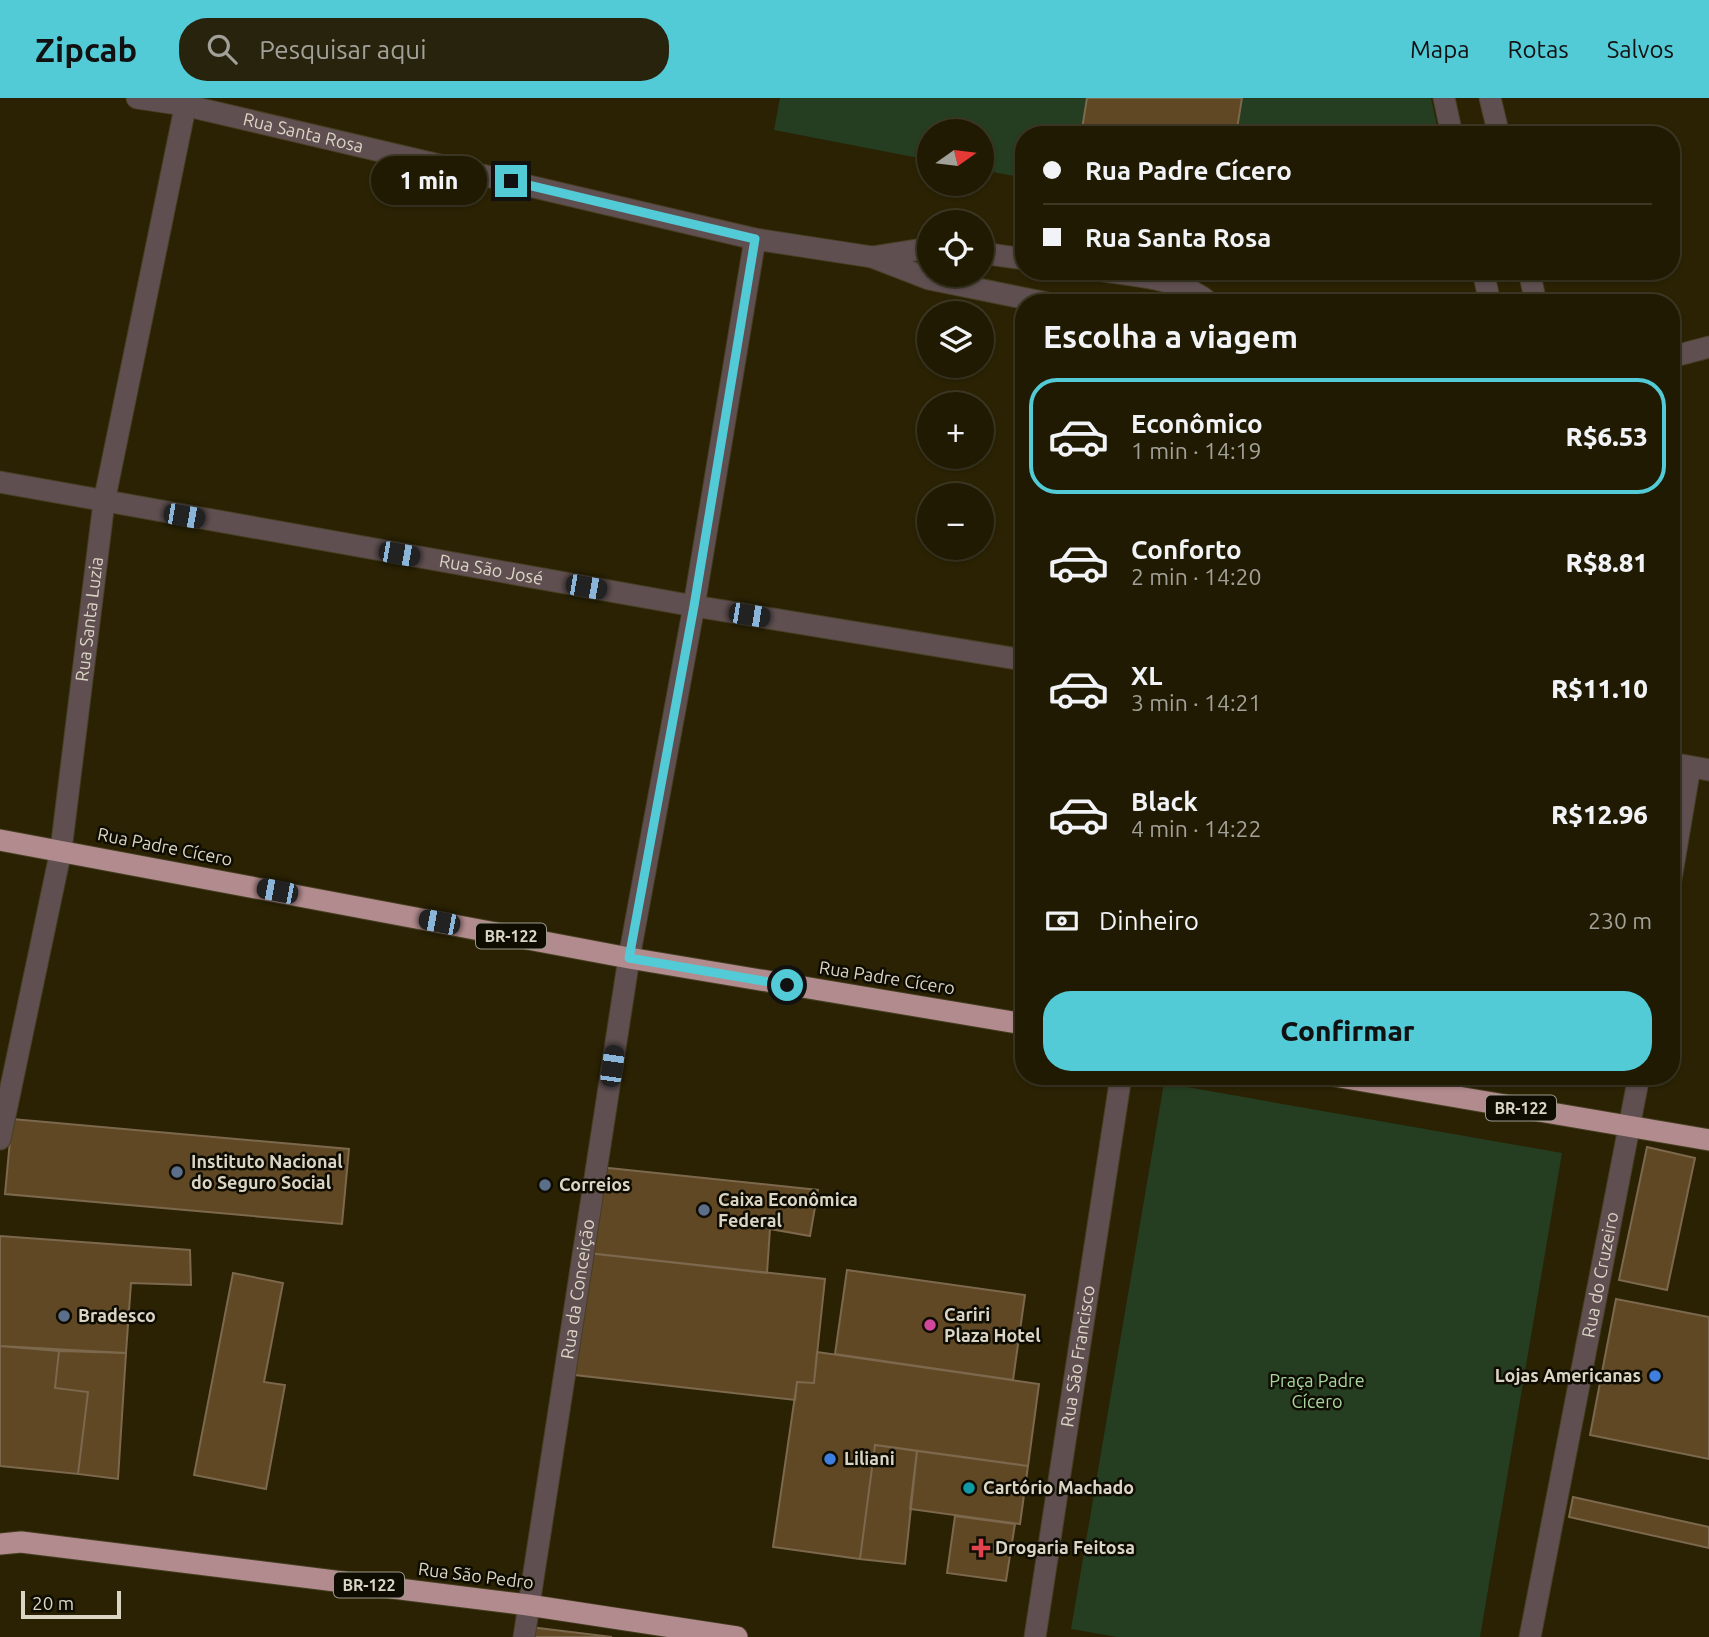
<!DOCTYPE html>
<html lang="pt">
<head>
<meta charset="utf-8">
<style>
  body { margin:0; font-family:Ubuntu,sans-serif; background:#28230c; color:#f1f3f6; height:100vh; display:flex; flex-direction:column; font-size:26px; white-space:nowrap }
  * { box-sizing:border-box; margin:0 }
  p { font-size:23px; color:#a2a199 }
  .icon { flex:none; width:38px; height:38px; fill:none; stroke:currentColor; stroke-width:2; stroke-linecap:round; stroke-linejoin:round }
  .map { position:relative; flex:1; overflow:hidden }
  .drawer { position:absolute; left:1015px; top:196px; width:665px; height:791px; display:flex; flex-direction:column; background:#201a02; border-radius:28px; box-shadow:0 2px 5px #0004,0 0 0 2px #3d3824 }
  .drawer>* { flex:none }
  .top-card { position:absolute; left:1015px; top:28px; width:665px; height:154px; border-radius:28px; box-shadow:0 2px 5px #0004,0 0 0 2px #3d3824; display:grid; align-content:center; height:154px; padding:0 28px; background:#201a02 }
  .needle { width:46px; rotate:76deg }
  .fabs { position:absolute; left:917px; top:21px; display:grid; gap:14px }
  .fabs a { display:grid; place-items:center; width:77px; height:77px; border-radius:50%; background:#201a02; box-shadow:0 2px 5px #0004,0 0 0 2px #3d3824; font-size:35px }
  .scale { position:absolute; left:21px; bottom:18px; width:100px; box-sizing:border-box; padding-left:7px; border:4px solid #dad5c4; border-top:0; font-size:19px; line-height:24px; white-space:nowrap; color:#dad5c4; -webkit-text-stroke:5px #0f0c02; paint-order:stroke }
  .end { position:absolute; width:32px; height:32px; margin:-16px; border:9px solid #52cbd7; background:#111; box-shadow:0 0 0 4px #111 }
  .from { border-radius:50% }
  .bubble { position:absolute; height:49px; border-radius:24px; background:#201a02; box-shadow:0 2px 5px #0004,0 0 0 2px #3d3824; font-size:23px; font-weight:800; line-height:49px; text-align:center }
  .car { position:absolute; width:21px; height:42px; margin:-21px -10px; border-radius:9px; box-shadow:0 0 5px 2px #0007; background:linear-gradient(#222 24%,#8ab4d8 0 40%,#222 0 76%,#8ab4d8 0 86%,#222 0) }
  .top-card b { display:flex; align-items:center; gap:24px; height:66px; font-size:26px }
  .top-card b+b { border-top:2px solid #3d3824 }
  .top-card i { width:18px; height:18px; background:#f1f3f6 }
  ul { padding:0; list-style:none }
  li { display:flex; align-items:center; gap:21px; height:116px; margin:0 14px 10px; padding:0 14px; border:4px solid transparent; border-radius:28px }
  li div { flex:1 }
  li b { display:block; font-size:26px }
  li em { font-style:normal; font-weight:800 }
  li.active { border-color:#52cbd7 }
  li>.icon { width:63px; height:63px; stroke-width:1.5 }
  h2 { padding:0 28px; font-size:32px; line-height:84px }
  .pay { display:flex; align-items:center; gap:18px; height:77px; padding:0 28px; font-size:26px }
  .pay p { margin-inline-start:auto }
  .primary-button { display:flex; gap:14px; margin-top:auto; padding:14px 28px }
  .primary-button a { flex:1; height:80px; border-radius:28px; background:#52cbd7; color:#111; font-size:28px; font-weight:800; line-height:80px; text-align:center }
  header { display:flex; align-items:center; gap:42px; box-sizing:border-box; height:98px; padding:0 35px; background:#52cbd7; color:#111 }
  header strong { font-size:33px }
  nav { display:flex; gap:38px; margin-inline-start:auto; font-size:24px }
  .search { width:490px; height:63px; background:#28230c; display:flex; align-items:center; gap:18px; box-sizing:border-box; padding:0 24px; border-radius:28px; color:#a2a199; font-size:26px }
  .map>svg:first-child { display:block }
  .green { fill:#253d21 }
  .building { fill:#604825; stroke:#7c684d; stroke-width:2 }
  .lines { fill:none; stroke-linecap:round; stroke-linejoin:round }
  .minor-casing { stroke:#463f22; stroke-width:23 }
  .highway-casing { stroke:#463f22; stroke-width:23 }
  .minor { stroke:#5f4f50; stroke-width:21 }
  .highway { stroke:#b28b8e; stroke-width:21 }
  .route { stroke:#52cbd7; stroke-width:9 }
  .service-dot { fill:#5c6f8a; stroke:#0f0c02; stroke-width:2.5 }
  .hotel-dot { fill:#d1479c; stroke:#0f0c02; stroke-width:2.5 }
  .shop-dot { fill:#3f7fe0; stroke:#0f0c02; stroke-width:2.5 }
  .culture-dot { fill:#0f9aa8; stroke:#0f0c02; stroke-width:2.5 }
  .health-dot { fill:#e0444e; stroke:#0f0c02; stroke-width:2.5 }
  .labels { text-anchor:middle; stroke-width:5; stroke-linejoin:round; paint-order:stroke }
  .shield { fill:#0f0c02; stroke:#9d998a; stroke-width:2 }
  .shield-label { font-size:16px; font-weight:bold; fill:#dad5c4 }
  .street-label { font-size:18px; fill:#dad5c4; stroke:#0f0c02 }
  .poi-label { font-size:18px; font-weight:bold; fill:#dad5c4; stroke:#0f0c02; text-anchor:start }
  .park-label { font-size:18px; fill:#a8d8a1; stroke:#0f0c02 }
</style>
</head>
<body>
<header>
<strong>Zipcab</strong>
<div class="search"><svg class="icon" aria-label="search" viewBox="0 0 24 24"><circle cx="10" cy="10" r="6"/><path d="M15 15l6 6"/></svg>Pesquisar aqui</div>
<nav><a>Mapa</a><a>Rotas</a><a>Salvos</a></nav>
</header>
<div class="map">
<svg width="1709" height="1539" viewBox="0 0 1709 1539">
  <rect width="100%" height="100%" fill="#2a2203"/>
  <path class="green" d="M780,0h651l8,37h-415v43l-42,-8v-39h-53v29l-155,-30z
    M1164,985l398,70 -82,484h-363l-46,-8z"/>
  <path class="building" d="M1087,0h155l-6,37h-155z
    M12,1021l337,30 -7,75 -337,-30z
    M1647,1049l48,11 -28,132 -48,-10z
    M599,1069l219,23 -8,46 -40,-7 -3,44 -179,-20z
    M0,1138l190,14 1,35 -60,-2 -5,70 -126,-7z
    M588,1155l237,26 -11,104 -17,-1 -2,18 -220,-25z
    M847,1172l178,25 -12,85 -178,-26z
    M233,1175l50,10 -19,99 21,3 -19,104 -72,-14z
    M1616,1201l93,18v142l-119,-24z
    M0,1248l59,5 -4,37 33,4 -10,82 -78,-8z
    M59,1253l67,2 -8,126 -40,-5 10,-82 -33,-4z
    M817,1254l222,32 -11,82 -153,-21 -15,114 -87,-12 24,-165 17,1z
    M875,1347l42,6 -12,113 -45,-5z
    M917,1353l111,15 -8,58 -110,-15z
    M1573,1399l136,30v21l-140,-31z
    M955,1418l60,8 -9,57 -59,-8z
    M530,1529l82,10h-83z"/>
  <g class="lines">
    <defs>
      <g id="minor">
        <path id="s1" d="M137,0l47,7 571,134 117,18 57,22 118,24"/>
        <path d="M1444,0l8,37"/>
        <path d="M1490,0l9,37"/>
        <path d="M982,155l42,6"/>
        <path d="M872,159l57,-9"/>
        <path d="M1103,173c36,6 77,7 107,32"/>
        <path d="M1483,173l7,32"/>
        <path d="M1529,173l7,32"/>
        <path d="M1671,259l38,-10"/>
        <path id="s2" d="M0,384l694,124 330,54"/>
        <path d="M1671,665l38,7"/>
        <path d="M1671,781l19,-112"/>
        <path id="s3" d="M0,1041l61,-289 43,-348 83,-404"/>
        <path id="s4" d="M524,1539l105,-679 65,-352 61,-367"/>
        <path id="s5" d="M1035,1539l86,-561"/>
        <path id="s6" d="M1530,1539l109,-561"/>
      </g>
      <path id="highway" d="M0,742l629,118 395,66
        M1334,978l375,64
        M0,1446l21,-2 507,63 209,32"/>
    </defs>
    <use href="#minor" class="minor-casing"/>
    <use href="#highway" class="highway-casing"/>
    <use href="#minor" class="minor"/>
    <use href="#highway" class="highway"/>
  </g>
  <g class="lines">
    <path class="route" d="M511,83l244,58 -61,367 -65,352 158,27"/>
  </g>
  <g class="service-dot">
    <circle cx="177" cy="1074" r="7"/>
    <circle cx="545" cy="1087" r="7"/>
    <circle cx="704" cy="1112" r="7"/>
    <circle cx="64" cy="1218" r="7"/>
  </g>
  <circle class="hotel-dot" cx="930" cy="1227" r="7"/>
  <g class="shop-dot">
    <circle cx="1655" cy="1278" r="7"/>
    <circle cx="830" cy="1361" r="7"/>
  </g>
  <circle class="culture-dot" cx="969" cy="1390" r="7"/>
  <path class="health-dot" d="M977.5 1439.5h7v7h7v7h-7v7h-7v-7h-7v-7h7z"/>
  <g class="labels">
    <g class="shield">
      <rect x="476" y="825.5" width="70" height="25" rx="5"/>
      <rect x="1486" y="997.5" width="70" height="25" rx="5"/>
      <rect x="334" y="1474.5" width="70" height="25" rx="5"/>
    </g>
    <g class="shield-label">
      <text x="511" y="844">BR-122</text>
      <text x="1521" y="1016">BR-122</text>
      <text x="369" y="1493">BR-122</text>
    </g>
    <g class="street-label">
      <text dy="6" stroke="none"><textPath href="#s1" startOffset="170">Rua Santa Rosa</textPath></text>
      <text dy="6" stroke="none"><textPath href="#s2" startOffset="499">Rua São José</textPath></text>
      <text dy="6" stroke="none"><textPath href="#s3" startOffset="528">Rua Santa Luzia</textPath></text>
      <text transform="translate(165 749) rotate(11)" y="6">Rua Padre Cícero</text>
      <text transform="translate(887 880) rotate(9)" y="6">Rua Padre Cícero</text>
      <text dy="6" stroke="none"><textPath href="#s6" startOffset="369">Rua do Cruzeiro</textPath></text>
      <text dy="6" stroke="none"><textPath href="#s4" startOffset="352">Rua da Conceição</textPath></text>
      <text dy="6" stroke="none"><textPath href="#s5" startOffset="284">Rua São Francisco</textPath></text>
      <text transform="translate(476 1478) rotate(7)" y="6">Rua São Pedro</text>
    </g>
    <g class="poi-label">
      <text x="191" y="1070">Instituto Nacional<tspan x="191" dy="21">do Seguro Social</tspan></text>
      <text x="559" y="1093">Correios</text>
      <text x="718" y="1108">Caixa Econômica<tspan x="718" dy="21">Federal</tspan></text>
      <text x="944" y="1223">Cariri<tspan x="944" dy="21">Plaza Hotel</tspan></text>
      <text x="78" y="1224">Bradesco</text>
      <text x="1641" y="1284" text-anchor="end">Lojas Americanas</text>
      <text x="844" y="1367">Liliani</text>
      <text x="983" y="1396">Cartório Machado</text>
      <text x="995" y="1456">Drogaria Feitosa</text>
    </g>
    <g class="park-label">
      <text x="1317" y="1289">Praça Padre<tspan x="1317" dy="21">Cícero</tspan></text>
    </g>
  </g>
</svg>
<div class="fabs">
<a><svg class="needle" viewBox="-14 -14 28 28"><path d="M0-13l5 13h-10z" fill="#e53935"/><path d="M0 13l5-13h-10z" fill="#a2a199"/></svg></a>
<a><svg class="icon" aria-label="locate" viewBox="0 0 24 24"><circle cx="12" cy="12" r="6"/><path d="M12 2v4M12 18v4M2 12h4M18 12h4"/></svg></a>
<a><svg class="icon" aria-label="layers" viewBox="0 0 24 24"><path d="M12 4l9 5-9 5-9-5zM3 14l9 5 9-5"/></svg></a>
<a>+</a>
<a>−</a>
</div>
<div class="scale">20 m</div>
<i class="end from" style="left:787px;top:887px"></i>
<i class="end" style="left:511px;top:83px"></i>
<div class="bubble" style="left:371px;top:58px;width:116px">1 min</div>
<i class="car" style="left:184px;top:418px;rotate:100deg"></i>
<i class="car" style="left:399px;top:456px;rotate:100deg"></i>
<i class="car" style="left:586px;top:489px;rotate:100deg"></i>
<i class="car" style="left:749px;top:517px;rotate:99deg"></i>
<i class="car" style="left:277px;top:793px;rotate:281deg"></i>
<i class="car" style="left:439px;top:824px;rotate:281deg"></i>
<i class="car" style="left:612px;top:968px;rotate:8deg"></i>
<div class="top-card">
<b><i class="from"></i>Rua Padre Cícero</b>
<b><i></i>Rua Santa Rosa</b>
</div>
<section class="drawer">
<h2>Escolha a viagem</h2>
<ul>
<li class="active"><svg class="icon" aria-label="car" viewBox="0 0 24 24"><path d="M5 17H2v-5l4-1 3-4h7l3 4 3 1v5h-3M9 17h6M6 11h13"/><circle cx="7" cy="17" r="2"/><circle cx="17" cy="17" r="2"/></svg><div><b>Econômico</b><p>1 min · 14:19</p></div><em>R$6.53</em></li>
<li><svg class="icon" aria-label="car" viewBox="0 0 24 24"><path d="M5 17H2v-5l4-1 3-4h7l3 4 3 1v5h-3M9 17h6M6 11h13"/><circle cx="7" cy="17" r="2"/><circle cx="17" cy="17" r="2"/></svg><div><b>Conforto</b><p>2 min · 14:20</p></div><em>R$8.81</em></li>
<li><svg class="icon" aria-label="car" viewBox="0 0 24 24"><path d="M5 17H2v-5l4-1 3-4h7l3 4 3 1v5h-3M9 17h6M6 11h13"/><circle cx="7" cy="17" r="2"/><circle cx="17" cy="17" r="2"/></svg><div><b>XL</b><p>3 min · 14:21</p></div><em>R$11.10</em></li>
<li><svg class="icon" aria-label="car" viewBox="0 0 24 24"><path d="M5 17H2v-5l4-1 3-4h7l3 4 3 1v5h-3M9 17h6M6 11h13"/><circle cx="7" cy="17" r="2"/><circle cx="17" cy="17" r="2"/></svg><div><b>Black</b><p>4 min · 14:22</p></div><em>R$12.96</em></li>
</ul>
<div class="pay"><svg class="icon" aria-label="cash" viewBox="0 0 24 24"><path d="M3 7h18v10H3z"/><circle cx="12" cy="12" r="2"/></svg>Dinheiro<p>230 m</p></div>
<div class="primary-button"><a>Confirmar</a></div>
</section>
</div>
</body>
</html>
